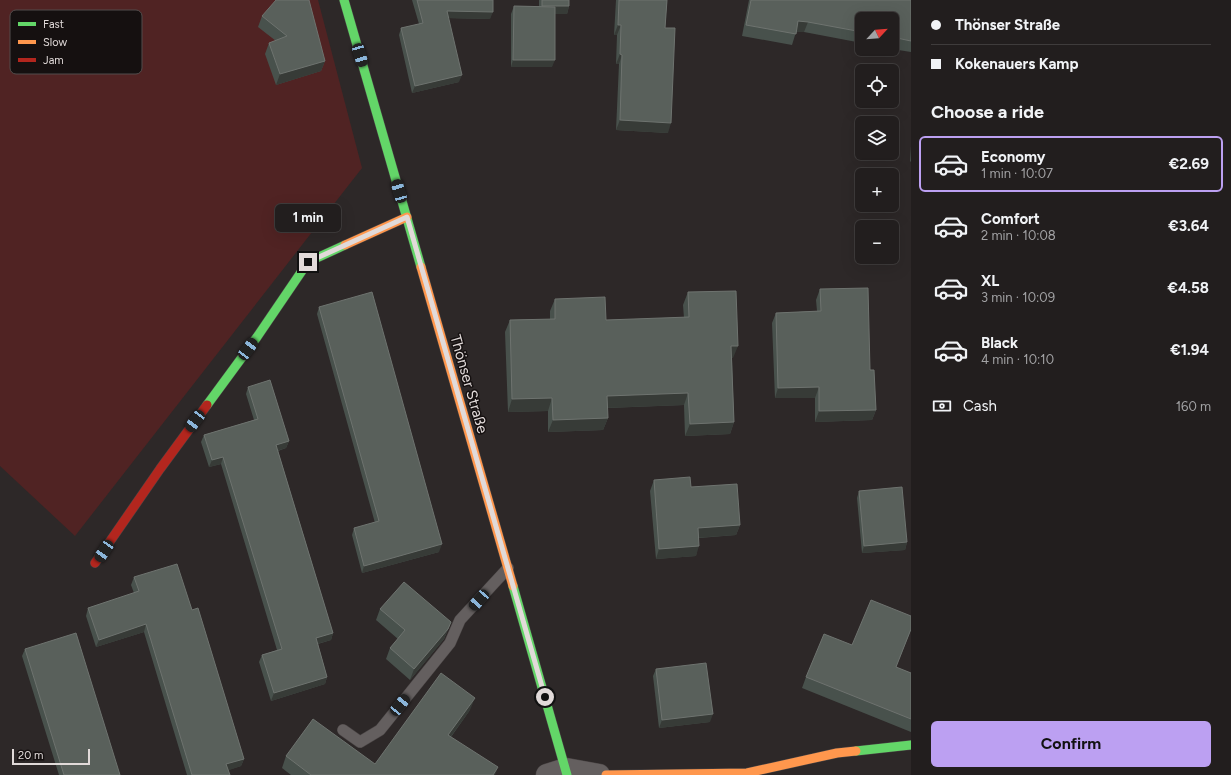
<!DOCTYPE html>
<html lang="en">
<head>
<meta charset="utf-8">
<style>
  body { margin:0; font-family:Figtree,sans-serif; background:#2a2727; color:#f1f3f6; height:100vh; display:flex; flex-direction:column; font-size:15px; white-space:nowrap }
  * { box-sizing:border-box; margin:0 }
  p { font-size:13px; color:#a2a2a4 }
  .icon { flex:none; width:22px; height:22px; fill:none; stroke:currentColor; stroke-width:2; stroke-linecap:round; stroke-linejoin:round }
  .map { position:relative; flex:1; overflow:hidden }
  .sheet { display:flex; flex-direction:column; background:#221e1e; width:320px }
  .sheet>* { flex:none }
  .banner { display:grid; align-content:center; height:88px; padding:0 20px; background:#221e1e }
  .needle { width:26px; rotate:64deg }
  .controls { position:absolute; left:855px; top:12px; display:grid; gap:8px }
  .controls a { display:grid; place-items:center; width:44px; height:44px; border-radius:6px; background:#221e1e; box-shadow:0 4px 16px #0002,0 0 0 1px #3f3c3c; font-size:20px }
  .scale { position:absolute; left:12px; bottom:10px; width:78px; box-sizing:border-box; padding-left:4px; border:2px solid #e1dad9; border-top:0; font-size:11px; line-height:14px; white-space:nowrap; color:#e1dad9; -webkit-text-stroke:3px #151010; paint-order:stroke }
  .end { position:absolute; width:18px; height:18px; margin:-9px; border:5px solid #e1dad9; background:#111; box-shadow:0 0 0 2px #111 }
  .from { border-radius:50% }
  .bubble { position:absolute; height:28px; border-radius:6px; background:#221e1e; box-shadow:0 4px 16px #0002,0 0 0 1px #3f3c3c; font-size:13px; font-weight:700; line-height:28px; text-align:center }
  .car { position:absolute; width:12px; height:24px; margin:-12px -6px; border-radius:5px; box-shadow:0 0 3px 1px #0007; background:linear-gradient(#222 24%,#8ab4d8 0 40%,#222 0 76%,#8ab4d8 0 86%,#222 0) }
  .banner b { display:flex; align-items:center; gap:14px; height:38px; font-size:15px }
  .banner b+b { border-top:1px solid #3f3c3c }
  .banner i { width:10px; height:10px; background:#f1f3f6 }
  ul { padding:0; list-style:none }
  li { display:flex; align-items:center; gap:12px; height:56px; margin:0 8px 6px; padding:0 12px; border:2px solid transparent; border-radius:6px }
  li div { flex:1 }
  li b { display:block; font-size:15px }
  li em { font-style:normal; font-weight:700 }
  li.active { border-color:#bca0f2 }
  li>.icon { width:36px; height:36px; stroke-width:1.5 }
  h2 { padding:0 20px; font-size:18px; line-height:48px }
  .pay { display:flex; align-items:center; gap:10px; height:44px; padding:0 20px; font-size:15px }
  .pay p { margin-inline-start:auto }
  .primary-button { display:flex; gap:8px; margin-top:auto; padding:8px 20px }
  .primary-button a { flex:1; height:46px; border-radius:6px; background:#bca0f2; color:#111; font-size:16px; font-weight:700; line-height:46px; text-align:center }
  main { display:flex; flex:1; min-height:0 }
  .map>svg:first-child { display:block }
  .green { fill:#502323 }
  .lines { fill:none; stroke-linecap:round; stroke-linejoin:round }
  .lane-casing { stroke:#4a4545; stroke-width:12 }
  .street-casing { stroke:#4a4545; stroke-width:23 }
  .fast-casing { stroke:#4a4545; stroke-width:10 }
  .slow-casing { stroke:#4a4545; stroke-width:10 }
  .jam-casing { stroke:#4a4545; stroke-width:10 }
  .lane { stroke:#645f5f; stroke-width:11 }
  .street { stroke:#645f5f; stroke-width:22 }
  .fast { stroke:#63d668; stroke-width:9 }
  .slow { stroke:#ff974d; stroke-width:9 }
  .jam { stroke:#b3261e; stroke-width:9 }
  .wall { fill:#48514c }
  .shaded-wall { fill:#373b37 }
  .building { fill:#59605b; stroke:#6e736f }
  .route { stroke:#e1dad9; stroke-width:5 }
  .labels { text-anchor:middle; stroke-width:3; stroke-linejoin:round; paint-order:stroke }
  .street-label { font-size:15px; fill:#e1dad9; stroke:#151010 }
  .key { fill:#151010; stroke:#524d4c; stroke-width:1 }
  .key-label { font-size:11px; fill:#e1dad9 }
</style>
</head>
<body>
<main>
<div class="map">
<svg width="911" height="775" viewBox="0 0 911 775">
  <rect width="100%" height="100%" fill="#2d2828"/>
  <path class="green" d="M0,0h318l44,168 -287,368 -75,-70z"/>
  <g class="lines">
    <defs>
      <path id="lane" d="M343,730l17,12 20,-12 70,-87 10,-23 48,-52"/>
      <path id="street" d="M547,775l19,-6 33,6"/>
      <path id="fast" d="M344,0l77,267
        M207,405l50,-68 51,-75 37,-17
        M513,586l54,189
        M856,751l55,-6"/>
      <path id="slow" d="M345,245l62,-28
        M421,267l92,319
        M606,775l141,-2 90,-20 19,-2"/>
      <path id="jam" d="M95,563l65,-94 47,-64"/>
    </defs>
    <use href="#lane" class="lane-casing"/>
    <use href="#street" class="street-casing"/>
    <use href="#fast" class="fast-casing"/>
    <use href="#slow" class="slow-casing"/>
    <use href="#jam" class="jam-casing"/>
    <use href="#lane" class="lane"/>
    <use href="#street" class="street"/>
    <use href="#fast" class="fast"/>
    <use href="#slow" class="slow"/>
    <use href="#jam" class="jam"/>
  </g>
  <path class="wall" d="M412,0h81l-3,19 -42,-1 11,64 -47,11 -13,-58 2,-7 18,-4z
    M539,0h30v6l-2,8h-12l-3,53h-41v-53l3,-8h25z
    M616,0h51l-2,28 3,105 -52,-3 3,-66h-3l1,-29h-3z
    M749,0h162v52l-19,-3v-30h-30v24l-58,-11h-8l-4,13 -50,-9z
    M262,16l63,45 -4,10 -45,14 -11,-31 4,-11 7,-2 -18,-14z
    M911,146v16l-1,-1z
    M820,289l50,81 6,40 -4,10 -57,2v-24h-40l-3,-75 4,-10 41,-2 -1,-11z
    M688,292l45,66h-1l2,64 -4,12 -45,2 -1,-31 -77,3 1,10 -5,12 -55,2v-21l-40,1 -3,-80 5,-12 40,-1v-8l5,-12 51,21 78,-2 -1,-13z
    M319,307l120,245 -77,21 -10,-38 2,-7 21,-5 -58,-209z
    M248,387l41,54 -3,7 -8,3 55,182 -2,7 -13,4 9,33 -2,7 -54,17 -12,-39 3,-7 15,-5 -56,-186 -12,3 -8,-25 3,-7 50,-15 -8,-26z
    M654,480l37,7 49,38 -4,10 -37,3 -3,18 -40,3 -6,-68z
    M859,491l48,51 -2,8 -43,3 -5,-55z
    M134,577l58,33 52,149 -3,7 -13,4 2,5h-43l-43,-143 -48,15 -10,-31 2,-8 46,-15 -3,-8z
    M380,609l71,13 -7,17 -34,41 -24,-21 4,-11 8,-9 -22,-19z
    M911,630l-15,37 15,6v59l-109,-44 4,-11 46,-32z
    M25,649l95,126h-61l-37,-119z
    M656,669l54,53 -51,6 -6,-52z
    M470,710l-19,27 44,38h-204l-9,-7 4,-12 89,8z"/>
  <path class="shaded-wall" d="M542,6h27l-2,8h-28z
    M447,11l46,1 -3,7 -46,-1z
    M798,21l10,1 -4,10h-10z
    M618,25h3l-4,10h-3z
    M620,54l2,1 -3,9h-3z
    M513,60h42l-3,7h-41z
    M325,61l-4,10 -45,14 4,-11z
    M462,75l-3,7 -47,11 3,-7z
    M620,120l51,3 -3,10 -52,-3z
    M731,346h7l-5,12 -6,1z
    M819,387l-4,11h-40l3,-10z
    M688,393l-4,12 -81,3 4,-12z
    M552,398l-4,13 -40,1 4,-13z
    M876,410l-4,10 -57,2 4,-11z
    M608,418l-5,12 -55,2 5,-12z
    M734,422l-4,12 -45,2 5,-12z
    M289,441l-3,7 -13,4 3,-7z
    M223,457l-2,7 -12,3 3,-7z
    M740,525l-4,10 -42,3 4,-10z
    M907,542l-2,8 -43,3 2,-7z
    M442,544l-3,8 -77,21 2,-7z
    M699,546l-3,10 -40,3 3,-10z
    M451,622l-7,17 -34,41 4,-11z
    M146,624l-2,8 -48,15 3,-7z
    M333,633l-2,7 -18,5 3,-7z
    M327,677l-2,7 -54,17 3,-8z
    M475,698l-5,12 -26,36 4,-11z
    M713,714l-3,8 -51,6 3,-8z
    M244,759l-3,7 -17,6 2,-8z
    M498,767l-3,8h-2z"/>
  <path class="building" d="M276,0h33l16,61 -45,13 -11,-31 18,-7 -25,-20z
    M417,0h76v12l-46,-1 15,64 -47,11 -14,-58 22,-5z
    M542,0h27v6h-27z
    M619,0h48l-2,28h10l-4,95 -51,-3 2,-65 -2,-1 1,-29h-3z
    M751,0h160v41l-19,-4v-18h-30v13l-54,-10 -10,-1 -2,13 -50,-9z
    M514,6l41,1v53h-42z
    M868,288l2,82h4l2,40 -57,1v-24l-41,1 -2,-75 45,-2 -1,-22z
    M736,291l2,55h-7l3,76 -44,2 -2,-31 -81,3 1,22 -55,2 -1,-22 -40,1 -2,-79 45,-1v-20l50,-2 1,23 83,-3 -1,-25z
    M372,292l70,252 -78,22 -10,-38 25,-7 -60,-214z
    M270,380l19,61 -13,4 57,188 -17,5 11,39 -53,16 -12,-38 20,-6 -59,-192 -11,3 -8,-25 54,-16 -10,-32z
    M690,477l1,10 46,-3 3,41 -42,3 1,18 -40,3 -5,-69z
    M902,487l5,55 -43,4 -5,-55z
    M177,564l15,46 6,-2 46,151 -18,5 4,11h-38l-46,-151 -47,16 -11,-32 51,-17 -5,-14z
    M404,582l47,40 -3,7 -34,40 -24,-21 15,-18 -25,-21z
    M871,600l40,16v13l-15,38 15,6v46l-105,-42 18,-43 28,11z
    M76,633l44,142h-56l-39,-126z
    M706,663l7,51 -51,6 -6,-51z
    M441,673l34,25 -27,37 50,32 -5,8h-182l-25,-19 27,-37 62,45z"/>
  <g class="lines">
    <path class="route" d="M308,262l99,-45 138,480"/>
  </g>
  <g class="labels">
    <g class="street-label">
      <text transform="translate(469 384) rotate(74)" y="5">Thönser Straße</text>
    </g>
  </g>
  <rect x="10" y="10" width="132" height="64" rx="6" class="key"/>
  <rect x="18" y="22" width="18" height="4" fill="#63d668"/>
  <rect x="18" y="40" width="18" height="4" fill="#ff974d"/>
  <rect x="18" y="58" width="18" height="4" fill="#b3261e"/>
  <g class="key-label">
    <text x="43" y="28">Fast</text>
    <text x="43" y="46">Slow</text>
    <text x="43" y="64">Jam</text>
  </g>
</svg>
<div class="controls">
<a><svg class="needle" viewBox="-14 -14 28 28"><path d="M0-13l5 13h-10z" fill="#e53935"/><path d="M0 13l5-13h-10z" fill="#a2a2a4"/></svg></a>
<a><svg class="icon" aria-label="locate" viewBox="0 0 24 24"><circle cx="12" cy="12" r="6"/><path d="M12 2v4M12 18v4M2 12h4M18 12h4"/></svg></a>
<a><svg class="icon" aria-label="layers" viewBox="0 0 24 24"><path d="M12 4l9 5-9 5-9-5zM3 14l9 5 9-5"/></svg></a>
<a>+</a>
<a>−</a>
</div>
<div class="scale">20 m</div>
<i class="end from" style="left:545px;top:697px"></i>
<i class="end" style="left:308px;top:262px"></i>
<div class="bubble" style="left:275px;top:204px;width:66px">1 min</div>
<i class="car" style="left:360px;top:55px;rotate:164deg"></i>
<i class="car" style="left:399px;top:191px;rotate:344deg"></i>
<i class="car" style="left:248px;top:349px;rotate:37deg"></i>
<i class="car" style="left:195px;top:421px;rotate:217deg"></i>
<i class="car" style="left:104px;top:551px;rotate:214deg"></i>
<i class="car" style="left:479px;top:600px;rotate:222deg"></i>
<i class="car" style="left:400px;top:705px;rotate:39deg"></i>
</div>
<section class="sheet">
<div class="banner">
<b><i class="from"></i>Thönser Straße</b>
<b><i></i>Kokenauers Kamp</b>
</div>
<h2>Choose a ride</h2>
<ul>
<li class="active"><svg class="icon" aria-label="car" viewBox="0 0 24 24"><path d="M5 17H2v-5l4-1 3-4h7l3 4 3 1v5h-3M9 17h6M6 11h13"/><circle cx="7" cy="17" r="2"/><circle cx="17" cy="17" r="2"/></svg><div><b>Economy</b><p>1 min · 10:07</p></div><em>€2.69</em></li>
<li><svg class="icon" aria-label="car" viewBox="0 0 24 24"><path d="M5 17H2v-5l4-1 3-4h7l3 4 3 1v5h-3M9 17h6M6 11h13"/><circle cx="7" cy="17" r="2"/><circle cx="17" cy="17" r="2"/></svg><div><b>Comfort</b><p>2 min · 10:08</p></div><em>€3.64</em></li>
<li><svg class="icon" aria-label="car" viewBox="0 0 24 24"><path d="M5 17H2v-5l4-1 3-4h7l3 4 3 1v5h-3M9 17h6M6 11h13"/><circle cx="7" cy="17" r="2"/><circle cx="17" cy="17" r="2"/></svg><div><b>XL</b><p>3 min · 10:09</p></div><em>€4.58</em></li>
<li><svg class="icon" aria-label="car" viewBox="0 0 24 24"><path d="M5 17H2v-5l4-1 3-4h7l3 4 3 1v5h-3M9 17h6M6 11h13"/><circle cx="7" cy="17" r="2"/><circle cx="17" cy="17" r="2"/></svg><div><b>Black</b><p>4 min · 10:10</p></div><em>€1.94</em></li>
</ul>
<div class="pay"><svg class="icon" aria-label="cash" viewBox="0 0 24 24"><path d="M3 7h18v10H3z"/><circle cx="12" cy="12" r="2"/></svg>Cash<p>160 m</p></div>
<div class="primary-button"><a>Confirm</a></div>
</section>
</main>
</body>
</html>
